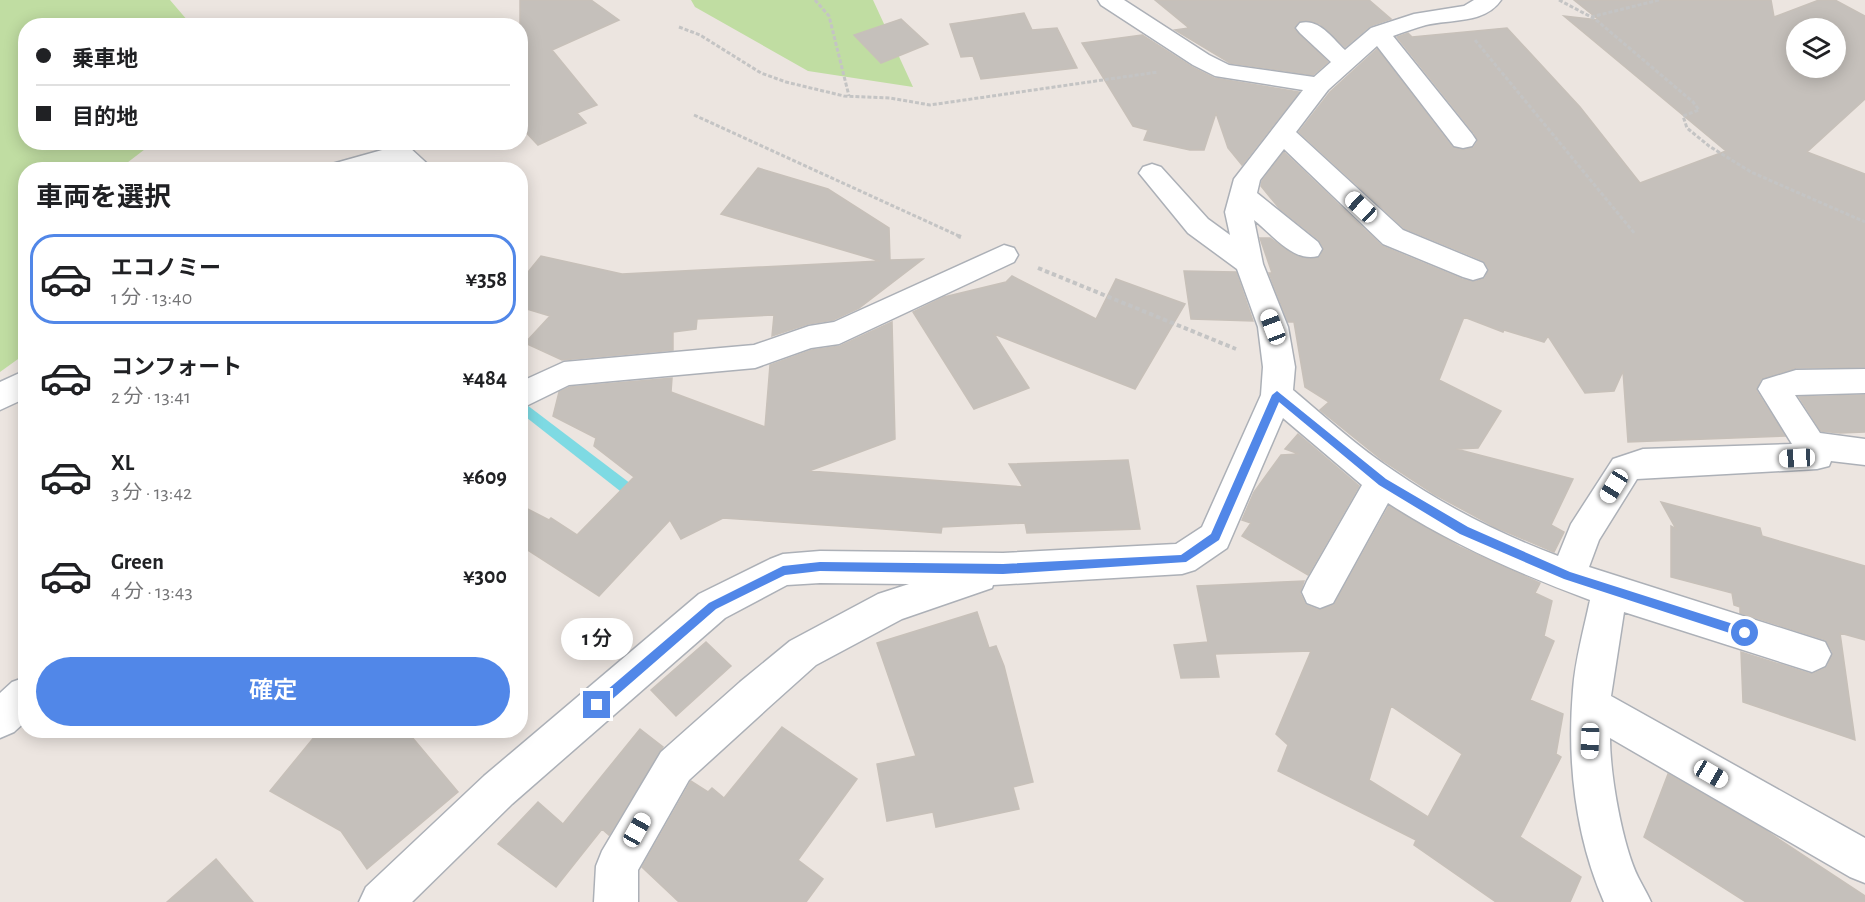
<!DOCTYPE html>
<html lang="ja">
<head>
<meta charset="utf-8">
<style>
  body { margin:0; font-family:"Alegreya Sans","Noto Sans JP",sans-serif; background:#f6f6f6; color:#202124; height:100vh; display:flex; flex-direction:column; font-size:22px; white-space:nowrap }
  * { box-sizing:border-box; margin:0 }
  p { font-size:20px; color:#757577 }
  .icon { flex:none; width:33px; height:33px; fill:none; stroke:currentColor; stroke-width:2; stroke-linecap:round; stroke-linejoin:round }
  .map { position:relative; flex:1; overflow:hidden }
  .drawer { position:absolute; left:18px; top:162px; width:510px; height:576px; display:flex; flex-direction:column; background:#fff; border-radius:24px; box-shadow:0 3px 15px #0003 }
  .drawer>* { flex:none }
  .guide { position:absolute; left:18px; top:18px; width:510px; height:132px; border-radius:24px; box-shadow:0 3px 15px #0003; display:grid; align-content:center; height:132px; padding:0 18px; background:#fff }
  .controls { position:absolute; left:1786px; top:18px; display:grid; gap:12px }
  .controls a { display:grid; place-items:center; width:60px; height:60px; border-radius:50%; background:#fff; box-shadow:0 3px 15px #0003; font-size:30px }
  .end { position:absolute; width:27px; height:27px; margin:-14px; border:8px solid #5187e8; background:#fff; box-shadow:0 0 0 3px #fff }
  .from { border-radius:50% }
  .bubble { position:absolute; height:42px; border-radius:21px; background:#fff; box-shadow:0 3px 15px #0003; font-size:20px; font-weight:600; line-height:42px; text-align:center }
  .car { position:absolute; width:18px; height:36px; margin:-18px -9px; border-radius:8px; box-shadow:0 0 4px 2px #0007; background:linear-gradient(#fff 24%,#345 0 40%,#fff 0 76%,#345 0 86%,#fff 0) }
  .guide b { display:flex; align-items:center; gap:21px; height:57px; font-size:22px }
  .guide b+b { border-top:2px solid #e0e0e0 }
  .guide i { width:15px; height:15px; background:#202124 }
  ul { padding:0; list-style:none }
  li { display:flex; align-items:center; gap:18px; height:90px; margin:0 12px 9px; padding:0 6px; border:3px solid transparent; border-radius:24px }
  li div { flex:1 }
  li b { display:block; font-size:22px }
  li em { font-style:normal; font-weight:600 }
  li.on { border-color:#5187e8 }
  li>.icon { width:54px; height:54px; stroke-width:1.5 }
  h2 { padding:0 18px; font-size:27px; line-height:72px }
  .action { display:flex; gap:12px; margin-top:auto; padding:12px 18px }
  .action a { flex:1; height:69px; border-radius:36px; background:#5187e8; color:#fff; font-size:24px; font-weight:600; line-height:69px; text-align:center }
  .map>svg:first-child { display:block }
  .green { fill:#c0dda2 }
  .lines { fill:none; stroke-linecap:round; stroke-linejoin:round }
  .stream { fill:#7edae3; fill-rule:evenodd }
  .building { fill:#c5c0bb; stroke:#c7c0b9; stroke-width:1.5; fill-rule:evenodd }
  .minor-casing { stroke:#acb0b7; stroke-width:3 }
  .path-far1 { stroke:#c4c4c4; stroke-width:3; stroke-dasharray:4 2; stroke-linecap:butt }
  .path { stroke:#c4c4c4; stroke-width:4; stroke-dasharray:4.5 3; stroke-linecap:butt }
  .minor { fill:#fff; fill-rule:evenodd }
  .route { fill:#5187e8 }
</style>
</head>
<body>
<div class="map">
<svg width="1865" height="902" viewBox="0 0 1865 902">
  <rect width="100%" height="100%" fill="#ece5e0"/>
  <path class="green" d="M0,0h170l18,21 8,4 -170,1v116l127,1 -34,26 -93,1 -1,184 -25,18z
    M691,0h182l40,87 -105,-16 -113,-64z"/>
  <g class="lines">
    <path class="stream" d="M527,405l112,85 2,4 -2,4 -5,2 -5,-2 -107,-84 -2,-4z"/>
  </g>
  <path class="building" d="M520,0h71l28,20 -67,30 45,55 -20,8 9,10 -48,22 -18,-19z
    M1155,0h214l22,19 -21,7 -25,21 -25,-23 -13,-4 -9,2 -4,7 34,33 -15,13 -83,-12 -55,-33 14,-2z
    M1574,0h197l3,17 45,-17h16l30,16v83l-58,53 58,22v193l-69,1 -35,11 -5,11 29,46 -157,6 -5,-71 -9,20 -29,2 -37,-57 -4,6 -40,-12 -1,2 -39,-15 -25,63 62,31 -23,37 -22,1 117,30 -22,46 13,7 -10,20 -59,-25 -61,-33 -52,-34 -62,-50 9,-8 -24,-15 -11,-65h-6l-19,-49h3l-12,-35h10l21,15 18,6 11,-2 4,-9 -5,-8 -40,-32 -18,-22 1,-5 22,-29 98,94 80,33 12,3 11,-4 4,-9 -5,-8 -80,-33 -105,-96 31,-40 47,-43 75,98 11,3 11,-3 4,-6 -4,-8 -77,-96 11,-4 4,4 95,-9 73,79 60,76 86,-32 -162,-135 35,4zM1797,28h39v40h-39z
    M1024,13l8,17 25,-2 20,40 -96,11 -8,-23 -12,1 -11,-33z
    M901,19l27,25 -47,19 -27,-28z
    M1142,35l50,32 22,11 85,14 -57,73 -14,-17 -12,-35 -12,37h-14l-46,-10 4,-10 -15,-4 -51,-83z
    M758,168l70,21 61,39 1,32 33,-1 -64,49 -26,12 -25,4 -36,12 2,-21 -77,4 -1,10 -23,3v18l-111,10 -37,-17 25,-27 -30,-9v-25l21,-26 81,18 258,-13 -159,-47z
    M1184,271l52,1 17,49 -62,-2z
    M1012,276l84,43 20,-40 69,25 -50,85 -141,-55 35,54 -55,21 -61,-97 31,-15 62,-15z
    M892,322l3,117 -86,32 214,16 -14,-23 119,-4 12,69 -113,4 -2,-10 -83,4 -1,6 -218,-15 -42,21 -11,-19 -71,76 -79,-51v-40l29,15 2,-2 26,17 57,-58 -40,-31 2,-8 -43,-22 6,-24 11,-5 102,-9 -1,14 94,35 5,-62 42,-15 28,-4z
    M1865,395v37l-25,1 -19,-2 -22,-34z
    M1298,434l61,52 -51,89 -66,-39 9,-13 -9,-3 12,-28 27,-37 18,-1 -14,-5z
    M1661,502l99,26 2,8 103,30v74l-25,-7 15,107 -112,-38 -2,-50 70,22 16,-7 6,-14 -7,-13 -86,-27v-6l-6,-2 -2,-12 -61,-16v-51l5,3z
    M1389,506l71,41 80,36 -5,10 17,8 -8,35 10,5 -24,59 33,14 -7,40 5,3 -41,80 61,40 -11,25h-74l-82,-57 2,-5 -138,-69 10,-26 -12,-11 35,-83 -96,3 4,23 -38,1 -7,-33 34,-3 -11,-56 107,-5 -4,12 6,12 13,5 15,-5zM1391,706l71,48 -34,63 -59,-37z
    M977,612l12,36 7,-2 8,20 29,116 -20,5 6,22 -83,18 -3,-15 -46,9 -10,-57 39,-8 -39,-113z
    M706,642l25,24 -55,50 -25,-26z
    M782,727l75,52 -59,81 25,19 -17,23h-127l-37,-35 49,-86 17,11 4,-4 12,10z
    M640,729l23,18 -54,88 -7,-6 -46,58 -58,-43 40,-42 25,22z
    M320,730h86l52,62 -91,77 -26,-38 -71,-40z
    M1668,774l97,56 100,66v6h-119l-102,-65z
    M216,859l37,43h-86z"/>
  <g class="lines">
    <defs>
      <path id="minor" d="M1098,0h26l85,55 20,10 85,12 17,-15 -31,-29 -4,-5 4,-5c19,-5 32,15 45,27l26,-22 43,-14 50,-8 10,-6h27c-16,24 -51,19 -75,25 -11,3 -22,7 -33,11l79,98 4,6 -4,6 -9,2 -9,-2 -77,-100 -49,44 -32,42 107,98 80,33 4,7 -4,7 -10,3 -10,-3 -80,-33 -99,-95 -24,31 -3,13 61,49 4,7 -4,7c-24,7 -46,-22 -64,-36l9,44 25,63 7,40 -2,23c33,28 65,57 101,81 50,35 106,63 164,85l13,-32 42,-65 30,-10 149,-5 -34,-55 5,-9 33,-10 69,-1v24l-70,2 25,38 45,6v26l-34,-4 -2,5 -12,3 -180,10 -38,61 -10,27 236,75 6,12 -6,12 -13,6 -188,-60 -13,84 254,142v45l-15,-6 -240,-139c0,36 12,106 28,139 4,8 9,16 13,25h-47c-29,-66 -37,-141 -31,-212 2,-30 11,-61 17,-90 -70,-26 -139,-56 -202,-97l-55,100 -13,5 -13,-5 -5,-11 5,-11 55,-96 -79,-67 -56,130 -32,22 -13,4 -189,11 -1,3 -90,31 -86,46 -48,43 -79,72 -51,90v32h-44l2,-36 6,-15 59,-99 79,-70 50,-41 88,-47 31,-10 -89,-1 -33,2 -62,33 -213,186 -100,98h-53l7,-15 118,-111 215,-182 71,-35 13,-5 37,-3 183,2 173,-9 26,-17 59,-132 2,-28 -5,-40 -21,-58 -49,-36 -49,-60 4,-6 9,-3 9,3 47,52 22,16 -5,-23 9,-33 69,-89 -88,-14 -22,-11 -92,-60z
        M400,145l9,2 25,23h-30l-8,-7 -23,7h-45l4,-6z
        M1004,245l10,3 4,7 -4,7 -175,82 -28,4 -56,20 -186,17 -49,24v-27l44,-20 190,-17 55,-19 25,-4z
        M26,370v28l-26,12v-28z
        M26,677v44l-12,11 -14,6v-45l12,-11z"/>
    </defs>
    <use href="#minor" class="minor-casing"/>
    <path class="path-far1" d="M815,0l14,16 20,80
      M1559,0l36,19 98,83 6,8 -16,6 4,12 22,18 42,26 114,50
      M1591,17l68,-17
      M679,27l21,8 61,38 25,9 58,14 46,2 40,7 228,-33
      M1475,40l160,194
      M694,115l267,122"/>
    <path class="path" d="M958,236l3,1
      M1038,268l198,81"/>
    <use href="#minor" class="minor"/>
  </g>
  <path class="route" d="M1277,391l109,88 82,48 102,45 179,57v7l-4,2 -181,-59 -104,-45 -81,-49 -100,-83 -60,138 -33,22 -183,12 -183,-3 -35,4 -69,34 -115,100h-8v-7l116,-99 74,-37 37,-4 183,2 178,-9 30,-21 61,-139z"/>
</svg>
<div class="controls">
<a><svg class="icon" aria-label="layers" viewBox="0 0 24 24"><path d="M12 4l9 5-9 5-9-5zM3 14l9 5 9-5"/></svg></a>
</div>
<i class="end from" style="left:1745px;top:633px"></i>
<i class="end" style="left:597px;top:705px"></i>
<div class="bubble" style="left:561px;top:618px;width:72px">1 分</div>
<i class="car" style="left:1361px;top:207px;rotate:313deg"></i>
<i class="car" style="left:1273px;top:327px;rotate:339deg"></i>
<i class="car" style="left:1797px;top:458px;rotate:267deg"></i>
<i class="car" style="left:1614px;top:486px;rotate:212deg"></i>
<i class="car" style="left:1590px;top:741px;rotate:182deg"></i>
<i class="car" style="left:1711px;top:774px;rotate:120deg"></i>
<i class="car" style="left:637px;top:830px;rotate:29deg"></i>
<div class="guide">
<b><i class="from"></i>乗車地</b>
<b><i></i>目的地</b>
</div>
<section class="drawer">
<h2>車両を選択</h2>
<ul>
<li class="on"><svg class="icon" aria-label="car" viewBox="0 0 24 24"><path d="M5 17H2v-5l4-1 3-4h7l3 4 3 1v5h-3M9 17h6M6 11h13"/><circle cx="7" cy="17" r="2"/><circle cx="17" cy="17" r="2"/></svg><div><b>エコノミー</b><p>1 分 · 13:40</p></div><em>¥358</em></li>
<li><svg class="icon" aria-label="car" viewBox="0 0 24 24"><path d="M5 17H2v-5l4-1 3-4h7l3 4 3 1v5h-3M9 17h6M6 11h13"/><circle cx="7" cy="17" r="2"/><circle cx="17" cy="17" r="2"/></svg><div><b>コンフォート</b><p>2 分 · 13:41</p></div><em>¥484</em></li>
<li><svg class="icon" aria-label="car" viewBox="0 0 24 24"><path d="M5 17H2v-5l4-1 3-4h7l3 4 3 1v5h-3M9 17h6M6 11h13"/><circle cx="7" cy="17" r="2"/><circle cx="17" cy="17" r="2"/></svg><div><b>XL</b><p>3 分 · 13:42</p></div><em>¥609</em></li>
<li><svg class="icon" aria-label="car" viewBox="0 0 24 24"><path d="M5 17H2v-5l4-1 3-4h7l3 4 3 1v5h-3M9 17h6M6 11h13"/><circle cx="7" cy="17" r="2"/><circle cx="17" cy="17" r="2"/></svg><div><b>Green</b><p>4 分 · 13:43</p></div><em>¥300</em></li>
</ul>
<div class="action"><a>確定</a></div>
</section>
</div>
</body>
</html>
